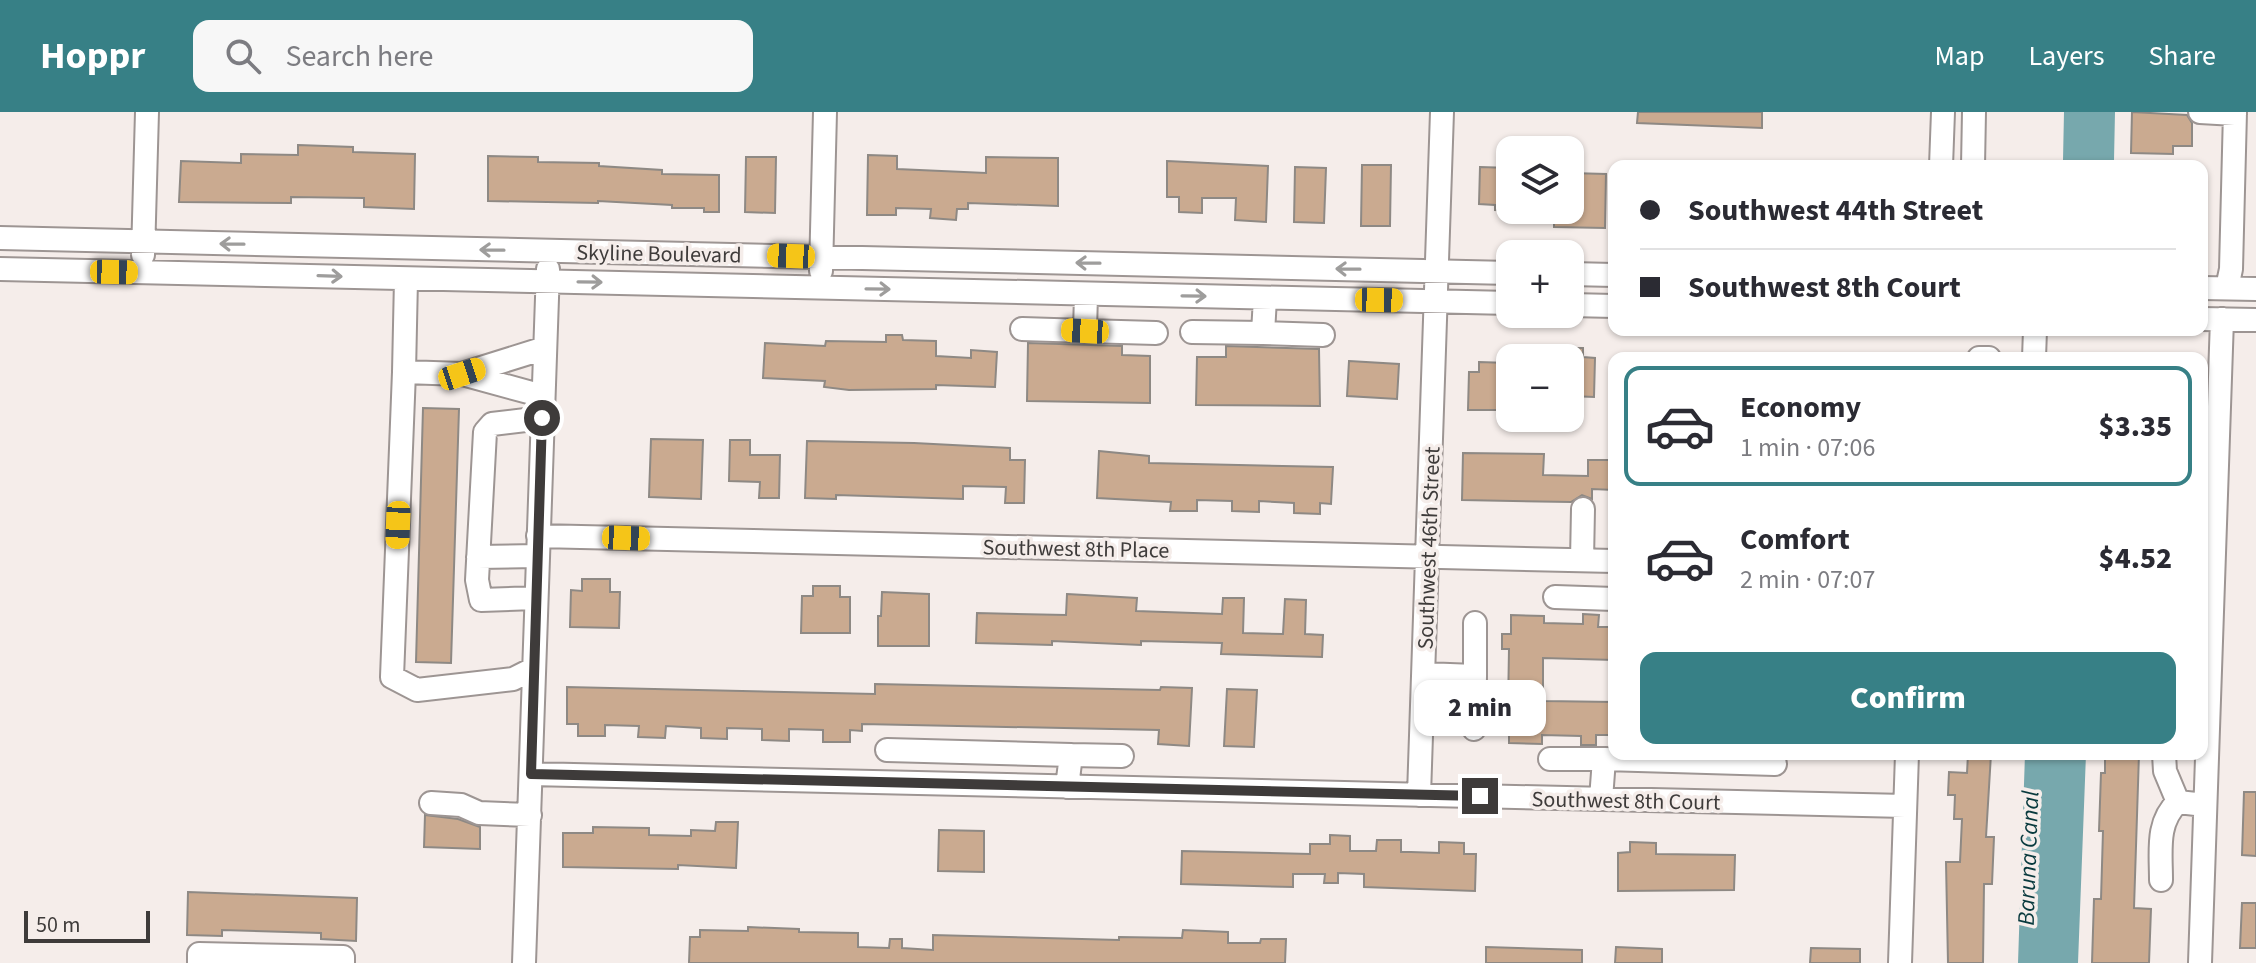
<!DOCTYPE html>
<html lang="en">
<head>
<meta charset="utf-8">
<style>
  body { margin:0; font-family:"Source Sans 3",sans-serif; background:#f7f7f7; color:#2b2b33; height:100vh; display:flex; flex-direction:column; font-size:30px; white-space:nowrap }
  * { box-sizing:border-box; margin:0 }
  p { font-size:26px; color:#7c7c81 }
  .icon { flex:none; width:44px; height:44px; fill:none; stroke:currentColor; stroke-width:2; stroke-linecap:round; stroke-linejoin:round }
  .map { position:relative; flex:1; overflow:hidden }
  .side { position:absolute; left:1608px; top:240px; width:600px; height:408px; display:flex; flex-direction:column; background:#fff; border-radius:16px; box-shadow:0 2px 6px #0004 }
  .side>* { flex:none }
  .hud { position:absolute; left:1608px; top:48px; width:600px; height:176px; border-radius:16px; box-shadow:0 2px 6px #0004; display:grid; align-content:center; height:176px; padding:0 32px; background:#fff }
  .tools { position:absolute; left:1496px; top:24px; display:grid; gap:16px }
  .tools a { display:grid; place-items:center; width:88px; height:88px; border-radius:16px; background:#fff; box-shadow:0 2px 6px #0004; font-size:40px }
  .scale { position:absolute; left:24px; bottom:20px; width:126px; box-sizing:border-box; padding-left:8px; border:4px solid #3e3b3a; border-top:0; font-size:22px; line-height:28px; white-space:nowrap; color:#3e3b3a; -webkit-text-stroke:6px #f5edea; paint-order:stroke }
  .end { position:absolute; width:36px; height:36px; margin:-18px; border:10px solid #3e3b3a; background:#fff; box-shadow:0 0 0 4px #fff }
  .from { border-radius:50% }
  .bubble { position:absolute; height:56px; border-radius:16px; background:#fff; box-shadow:0 2px 6px #0004; font-size:26px; font-weight:800; line-height:56px; text-align:center }
  .car { position:absolute; width:24px; height:48px; margin:-24px -12px; border-radius:10px; box-shadow:0 0 6px 2px #0007; background:linear-gradient(#f5c518 24%,#345 0 40%,#f5c518 0 76%,#345 0 86%,#f5c518 0) }
  .hud b { display:flex; align-items:center; gap:28px; height:76px; font-size:30px }
  .hud b+b { border-top:2px solid #e1e1e2 }
  .hud i { width:20px; height:20px; background:#2b2b33 }
  ul { padding:14px 0 0; list-style:none }
  li { display:flex; align-items:center; gap:24px; height:120px; margin:0 16px 12px; padding:0 16px; border:4px solid transparent; border-radius:16px }
  li div { flex:1 }
  li b { display:block; font-size:30px }
  li em { font-style:normal; font-weight:800 }
  li.selected { border-color:#378086 }
  li>.icon { width:72px; height:72px; stroke-width:1.5 }
  .action { display:flex; gap:16px; margin-top:auto; padding:16px 32px }
  .action a { flex:1; height:92px; border-radius:16px; background:#378086; color:#fff; font-size:32px; font-weight:800; line-height:92px; text-align:center }
  header { display:flex; align-items:center; gap:48px; box-sizing:border-box; height:112px; padding:0 40px; background:#378086; color:#fff }
  header strong { font-size:38px }
  nav { display:flex; gap:44px; margin-inline-start:auto; font-size:28px }
  .search { width:560px; height:72px; background:#f7f7f7; display:flex; align-items:center; gap:20px; box-sizing:border-box; padding:0 28px; border-radius:16px; color:#7c7c81; font-size:30px }
  .map>svg:first-child { display:block }
  .water { fill:#77a8ad }
  .building { fill:#caaa90; stroke:#8e8984; stroke-width:2 }
  .lines { fill:none; stroke-linecap:round; stroke-linejoin:round }
  .minor-casing { stroke:#9d9593; stroke-width:26 }
  .minor { stroke:#fff; stroke-width:22 }
  .oneway { stroke:#9e9d9c }
  .route { stroke:#3e3b3a; stroke-width:10 }
  .labels { text-anchor:middle; stroke-width:7; stroke-linejoin:round; paint-order:stroke }
  .street-label { font-size:22px; fill:#3e3b3a; stroke:#f5edea }
  .water-label { font-size:24px; font-style:italic; fill:#093a3e; stroke:#f5edea }
</style>
</head>
<body>
<header>
<strong>Hoppr</strong>
<div class="search"><svg class="icon" aria-label="search" viewBox="0 0 24 24"><circle cx="10" cy="10" r="6"/><path d="M15 15l6 6"/></svg>Search here</div>
<nav><a>Map</a><a>Layers</a><a>Share</a></nav>
</header>
<div class="map">
<svg width="2256" height="851" viewBox="0 0 2256 851">
  <rect width="100%" height="100%" fill="#f5edea"/>
  <path class="water" d="M2064,0h51l-1,48h-51z
    M2025,642h61l-8,209h-60z"/>
  <path class="building" d="M1638,0h124v16l-125,-5z
    M2132,0l55,3 5,8v23h-19v8l-42,-1z
    M298,33l55,2v5l62,2 -1,55 -50,-2v-9l-73,-1v6l-112,-1 2,-41 60,2v-9l57,1z
    M868,43l29,1v13l89,4v-16l72,1v48l-90,-3v6h-11l-1,11 -26,-2 1,-9 -35,-1v7h-29z
    M488,44l50,1v5l61,1v3l63,4v4l57,1v37h-15v-4h-32v-3l-74,-4v2l-110,-2z
    M746,45h30l-1,56 -30,-1z
    M1167,49l101,5 -2,56 -31,-2 1,-22h-34v15l-23,-1v-15h-12z
    M1362,53h29l-1,61h-29z
    M1295,55l31,1 -2,55 -30,-1z
    M1480,55l30,1v43l-15,-1v-5l-16,-1z
    M1570,61l36,1 -1,54 -51,-1v-17h16z
    M886,223h16l1,5 33,1v15l35,2v-8l26,2 -2,35 -59,-2v4l-87,1 -25,-3 1,-6 -62,-3 2,-35 60,3 1,-5 60,1z
    M1028,231l94,3v9l28,1v47l-123,-2z
    M1226,234l93,3 1,57 -124,-1 1,-48h29z
    M1570,236h13v9l12,1 -1,39 -24,-1z
    M1349,249l50,3 -2,35 -50,-3z
    M1479,250l29,1 2,47h-42l1,-38h10z
    M423,296l36,1 -8,254 -35,-1z
    M651,327l52,1 -2,59 -52,-2z
    M730,328h20v15h30l-1,43h-20l1,-16 -31,-1z
    M807,329l107,2 96,5v12h15l-1,43h-19l1,-16 -43,-1v13l-127,-4v4l-31,-1z
    M1099,339l50,5v7l184,4 -2,37 -11,-1v11l-26,-1v-10l-35,-2v11l-27,-1v-10l-35,-1v11h-27l1,-9 -74,-4z
    M1463,341l81,1 -1,21 45,1v-16h26v30l-22,-1v10l-10,-4 -11,7 -109,-2z
    M582,467h28v13h10l-1,36 -49,-1 1,-37 11,1z
    M813,474h27v11h10v36h-49l1,-37h11z
    M882,480l47,2v52h-51v-30h3z
    M1067,482l70,4 -1,13 86,3 1,-16h21l-1,35 40,1 2,-35 21,1 -1,34 18,1 -1,22 -101,-3 1,-11 -81,-2v4l-89,-4v4l-76,-2 1,-30 89,2z
    M1583,502l16,1 -1,12h16v33l-71,-2v43l71,1v33h-18v10h-15v-9l-39,-1v9l-33,-1v-19h-9v-16h8l1,-59h-7v-15h9v-19l33,1v7l39,1z
    M875,572l285,6 1,-3 31,1 -3,58 -31,-2 1,-14 -297,-6v7l-12,-1v12h-27v-12l-34,-1v12l-27,-1v-11l-35,-1v11l-26,-1v-10l-35,-2 -1,12 -27,-1 1,-11 -34,-1v11h-27v-12h-11v-37l308,7z
    M1227,577l30,1 -3,57 -30,-1z
    M1968,642h23l-5,83h8l-2,47h-8l-1,79h-35l-2,-101h14l2,-43h-8l1,-24h-7l1,-23 18,1z
    M2105,642h34l-5,154 17,1 -2,54h-57l2,-64h7l2,-68h-4l2,-58h4z
    M2244,680h12v64l-14,-1z
    M425,703l33,4 22,8v22l-56,-2z
    M716,710h22l-2,46 -58,-3v4l-115,-2v-34h30v-6l56,1v7l42,1v-6l24,1z
    M939,718l45,1v41l-46,-1z
    M1330,723l20,1v15h26l1,-11h24v12h10l28,1v-11l25,1v11h12l-1,37 -111,-4v-13l-26,-1v10h-14l1,-9h-32v13l-112,-3 1,-33 128,3v-10h20z
    M1630,730l26,1v11l79,1 -1,35 -116,1v-38l12,-1z
    M188,780l169,6 -1,43 -35,-2v-6l-99,-3v6l-35,-1z
    M2242,791h14v45h-16z
    M748,815l51,2v3l59,1v14l31,1 1,-9h12v9l31,2v-15l186,5v-3l63,1 1,-8 45,2v11h32l1,-4h25l-1,24h-596l1,-26h10v-7l48,1z
    M1486,835l96,3v13h-96z
    M1616,835l46,2v14h-47z
    M1811,836l49,1v14h-50z"/>
  <g class="lines">
    <defs>
      <path id="minor" d="M2200,0l35,2
        M1941,54l2,-54
        M1973,54l1,-54
        M0,126l1510,35
        M143,143l4,-143
        M0,157l1510,34
        M821,159l4,-159
        M1570,162l44,1
        M2202,176l54,1
        M2227,176l4,-19 4,-157
        M1086,182l-1,37 71,2
        M1570,193l44,1
        M2202,207l54,1
        M1022,217l63,2
        M1192,220l71,1 2,-35
        M1263,221l60,2
        M1979,246h10
        M2034,246l1,-28
        M404,260l2,-93
        M462,262l-58,-2 -12,305 25,13 96,-11 20,-10
        M543,284l-81,-22 83,-26
        M538,424l1076,25
        M478,445l59,-1
        M1582,448l1,-51
        M1555,485l59,2
        M535,486l-54,2 -4,-20 8,-148 7,-8 50,-6
        M1475,511v53
        M1424,562l51,2 -1,53
        M887,638l184,5 -4,32
        M2164,642l1,17 13,31
        M1071,643l51,1
        M1550,647h54
        M531,662l1374,32
        M1419,683l23,-683
        M1601,687l3,-40 171,5
        M431,691l30,2 18,8 51,2
        M2161,768c0,-29 -5,-58 17,-78l27,3
        M199,851v-9l144,3v6
        M524,851l24,-694
        M1900,851l7,-209
        M2200,851l22,-644"/>
    </defs>
    <use href="#minor" class="minor-casing"/>
    <use href="#minor" class="minor"/>
  </g>
  <defs><path id="oneway-shaft" d="M-6 0H5M1.5-3L5.5 0L1.5 3" fill="none" stroke-width="1.6" stroke-linecap="round" stroke-linejoin="round" transform="scale(2)"/></defs>
  <g class="oneway">
    <use href="#oneway-shaft" transform="translate(232 132) rotate(-179)"/>
    <use href="#oneway-shaft" transform="translate(492 138) rotate(-179)"/>
    <use href="#oneway-shaft" transform="translate(1088 151) rotate(-179)"/>
    <use href="#oneway-shaft" transform="translate(1348 157) rotate(-179)"/>
    <use href="#oneway-shaft" transform="translate(330 164) rotate(2)"/>
    <use href="#oneway-shaft" transform="translate(590 170) rotate(1)"/>
    <use href="#oneway-shaft" transform="translate(878 177) rotate(1)"/>
    <use href="#oneway-shaft" transform="translate(1194 184) rotate(1)"/>
  </g>
  <g class="lines">
    <path class="route" d="M542,306l-11,356 949,22"/>
  </g>
  <g class="labels">
    <g class="street-label">
      <text transform="translate(659 141) rotate(1)" y="8">Skyline Boulevard</text>
      <text transform="translate(1076 436) rotate(1)" y="8">Southwest 8th Place</text>
      <text transform="translate(1428 436) rotate(-88)" y="8">Southwest 46th Street</text>
      <text transform="translate(1626 688) rotate(1)" y="8">Southwest 8th Court</text>
    </g>
    <g class="water-label">
      <text transform="translate(2028 746) rotate(-88)" y="8">Baruna Canal</text>
    </g>
  </g>
</svg>
<div class="tools">
<a><svg class="icon" aria-label="layers" viewBox="0 0 24 24"><path d="M12 4l9 5-9 5-9-5zM3 14l9 5 9-5"/></svg></a>
<a>+</a>
<a>−</a>
</div>
<div class="scale">50 m</div>
<i class="end from" style="left:542px;top:306px"></i>
<i class="end" style="left:1480px;top:684px"></i>
<div class="bubble" style="left:1414px;top:568px;width:132px">2 min</div>
<i class="car" style="left:791px;top:144px;rotate:272deg"></i>
<i class="car" style="left:114px;top:160px;rotate:91deg"></i>
<i class="car" style="left:1379px;top:188px;rotate:91deg"></i>
<i class="car" style="left:1085px;top:219px;rotate:273deg"></i>
<i class="car" style="left:462px;top:262px;rotate:72deg"></i>
<i class="car" style="left:398px;top:413px;rotate:182deg"></i>
<i class="car" style="left:626px;top:426px;rotate:92deg"></i>
<div class="hud">
<b><i class="from"></i>Southwest 44th Street</b>
<b><i></i>Southwest 8th Court</b>
</div>
<section class="side">
<ul>
<li class="selected"><svg class="icon" aria-label="car" viewBox="0 0 24 24"><path d="M5 17H2v-5l4-1 3-4h7l3 4 3 1v5h-3M9 17h6M6 11h13"/><circle cx="7" cy="17" r="2"/><circle cx="17" cy="17" r="2"/></svg><div><b>Economy</b><p>1 min · 07:06</p></div><em>$3.35</em></li>
<li><svg class="icon" aria-label="car" viewBox="0 0 24 24"><path d="M5 17H2v-5l4-1 3-4h7l3 4 3 1v5h-3M9 17h6M6 11h13"/><circle cx="7" cy="17" r="2"/><circle cx="17" cy="17" r="2"/></svg><div><b>Comfort</b><p>2 min · 07:07</p></div><em>$4.52</em></li>
</ul>
<div class="action"><a>Confirm</a></div>
</section>
</div>
</body>
</html>
